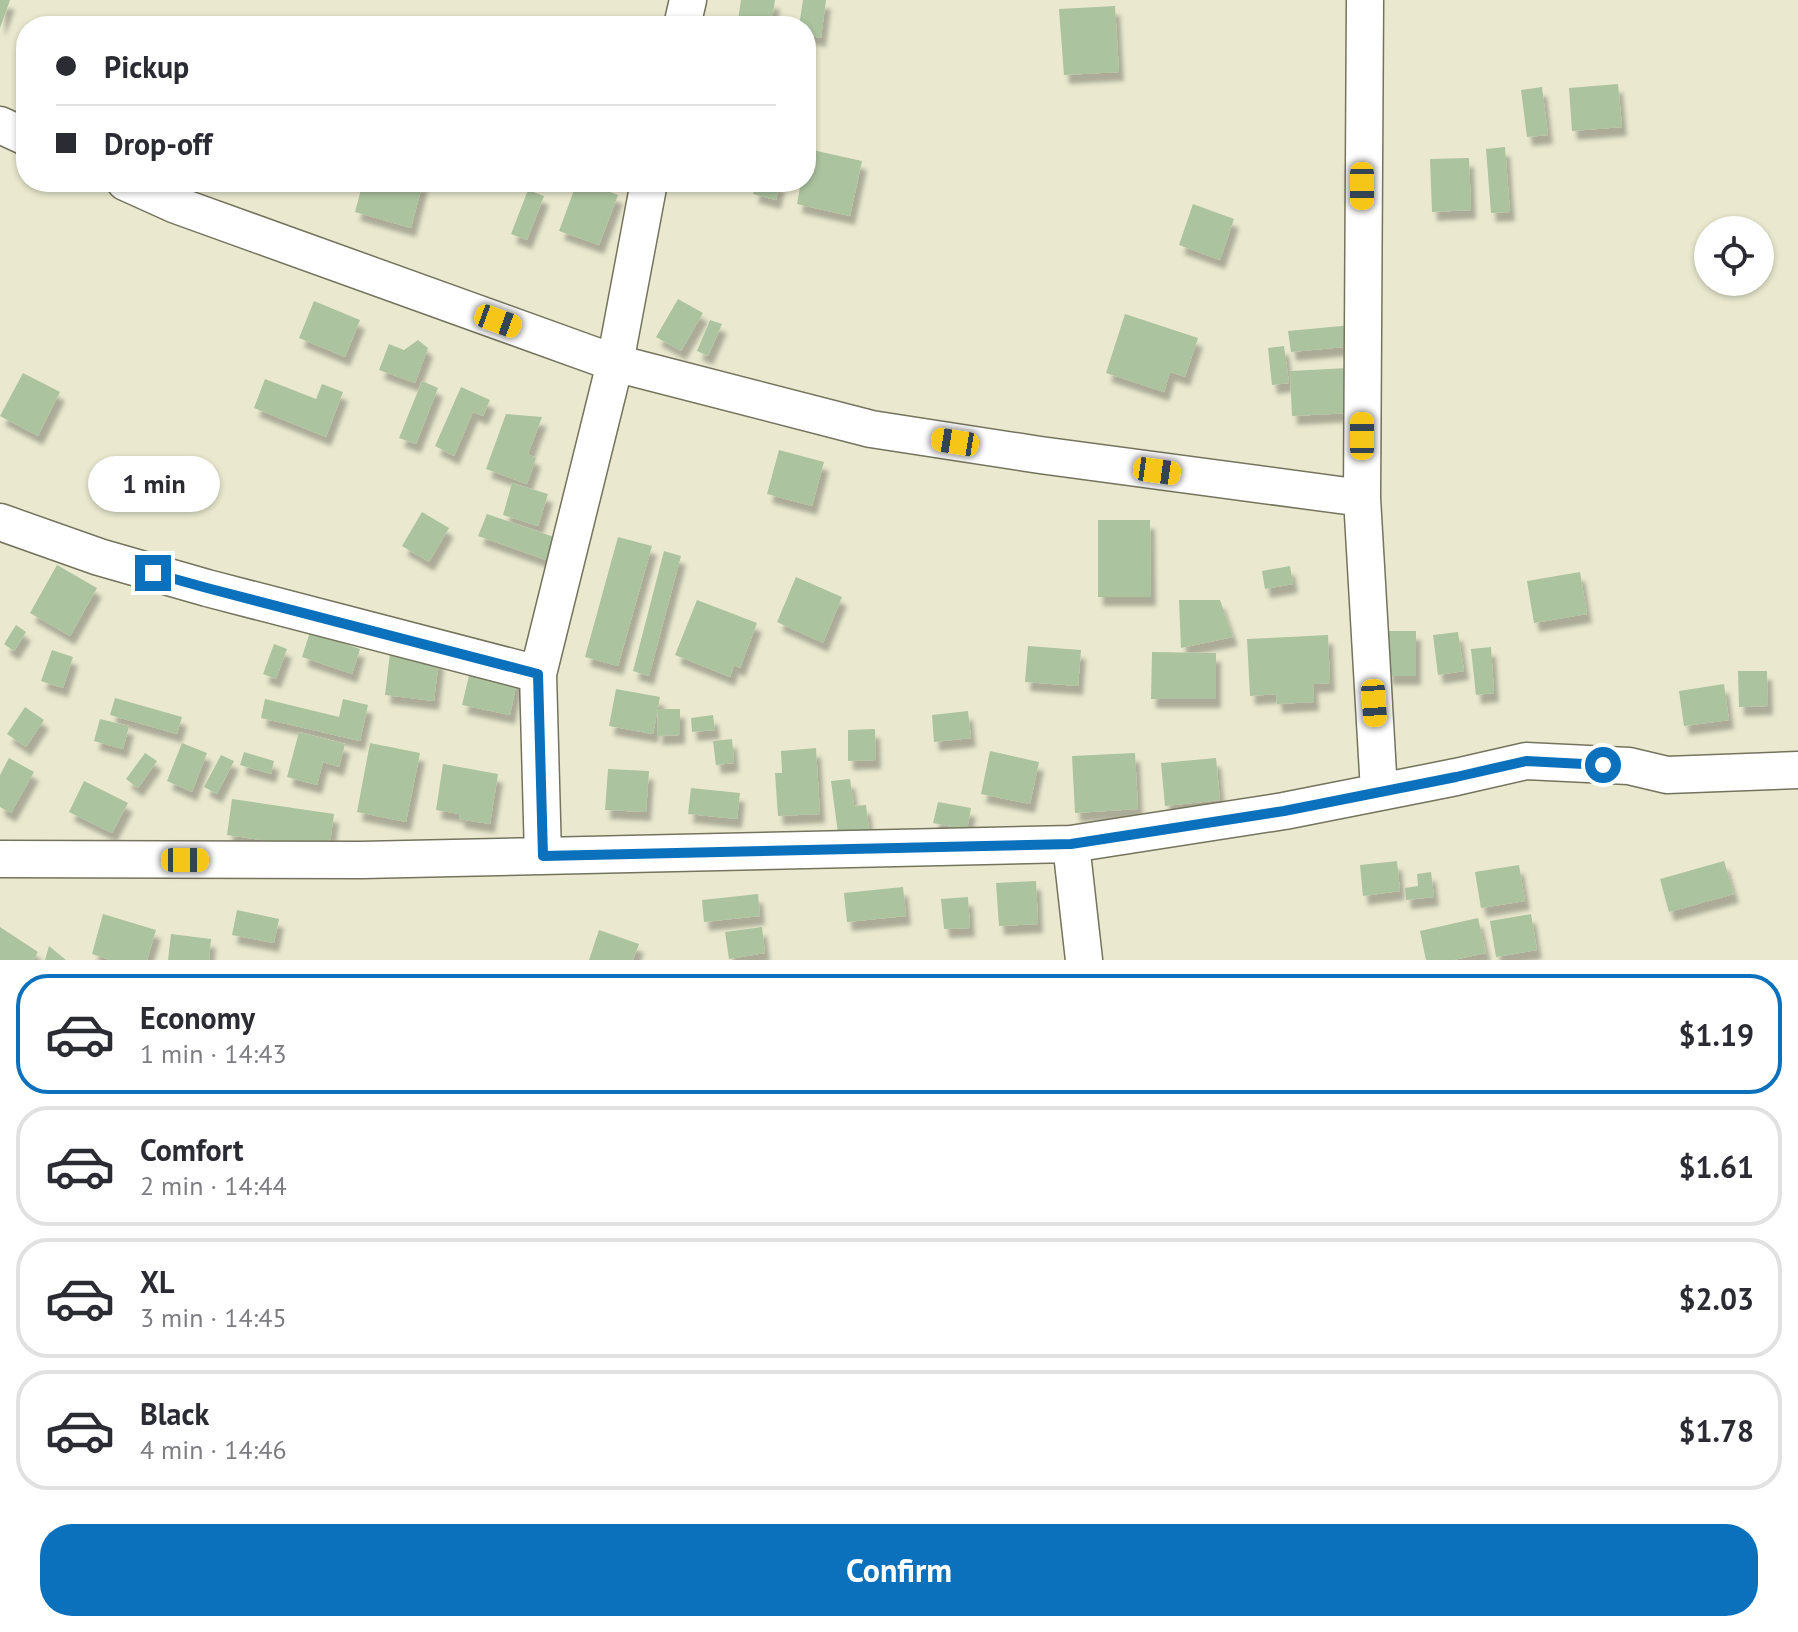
<!DOCTYPE html>
<html lang="en">
<head>
<meta charset="utf-8">
<style>
  body { margin:0; font-family:"PT Sans",sans-serif; background:#f7f7f7; color:#2b2b33; height:100vh; display:flex; flex-direction:column; font-size:30px; white-space:nowrap }
  * { box-sizing:border-box; margin:0 }
  p { font-size:26px; color:#7c7c81 }
  .icon { flex:none; width:44px; height:44px; fill:none; stroke:currentColor; stroke-width:2; stroke-linecap:round; stroke-linejoin:round }
  .map { position:relative; height:960px; overflow:hidden }
  .details { display:flex; flex-direction:column; background:#fff; flex:1 }
  .details>* { flex:none }
  .hud { position:absolute; left:16px; top:16px; width:800px; height:176px; border-radius:32px; box-shadow:0 2px 6px #0004; display:grid; align-content:center; height:176px; padding:0 40px; background:#fff }
  .tools { position:absolute; left:1694px; top:216px; display:grid; gap:16px }
  .tools a { display:grid; place-items:center; width:80px; height:80px; border-radius:50%; background:#fff; box-shadow:0 2px 6px #0004; font-size:40px }
  .end { position:absolute; width:36px; height:36px; margin:-18px; border:10px solid #0c71bd; background:#fff; box-shadow:0 0 0 4px #fff }
  .from { border-radius:50% }
  .bubble { position:absolute; height:56px; border-radius:28px; background:#fff; box-shadow:0 2px 6px #0004; font-size:26px; font-weight:800; line-height:56px; text-align:center }
  .car { position:absolute; width:24px; height:48px; margin:-24px -12px; border-radius:10px; box-shadow:0 0 6px 2px #0007; background:linear-gradient(#f5c518 24%,#345 0 40%,#f5c518 0 76%,#345 0 86%,#f5c518 0) }
  .hud b { display:flex; align-items:center; gap:28px; height:76px; font-size:30px }
  .hud b+b { border-top:2px solid #e1e1e2 }
  .hud i { width:20px; height:20px; background:#2b2b33 }
  ul { padding:14px 0 0; list-style:none }
  li { display:flex; align-items:center; gap:24px; height:120px; margin:0 16px 12px; padding:0 24px; border:4px solid #e1e1e2; border-radius:32px }
  li div { flex:1 }
  li b { display:block; font-size:30px }
  li em { font-style:normal; font-weight:800 }
  li.current { border-color:#0c71bd }
  li>.icon { width:72px; height:72px; stroke-width:1.5 }
  .primary-button { display:flex; gap:16px; margin-top:auto; padding:16px 40px }
  .primary-button a { flex:1; height:92px; border-radius:32px; background:#0c71bd; color:#fff; font-size:32px; font-weight:800; line-height:92px; text-align:center }
  .map>svg:first-child { display:block }
  .building { fill:#acc39f; filter:url(#shadow) }
  .lines { fill:none; stroke-linecap:round; stroke-linejoin:round }
  .minor-casing { stroke:#74735d; stroke-width:39 }
  .minor { stroke:#fff; stroke-width:36 }
  .route { stroke:#0c71bd; stroke-width:10 }
</style>
</head>
<body>
<div class="map">
<svg width="1798" height="960" viewBox="0 0 1798 960">
  <defs>
    <filter id="shadow"><feDropShadow dx="5" dy="9" stdDeviation="2" flood-color="#0004"/></filter>
  </defs>
  <rect width="100%" height="100%" fill="#eae9cf"/>
  <path class="building" d="M0,0h10l-10,28z
    M741,0h34l-4,26h-34z
    M803,0h23l-5,38 -15,-3v-9h-7z
    M1115,6l4,66 -55,3 -5,-66z
    M1618,84l4,43 -50,4 -3,-43z
    M1542,87l6,48 -21,2 -6,-47z
    M1505,147l5,65 -19,1 -5,-64z
    M808,149l54,12 -12,55 -53,-12 4,-22h5v-22z
    M1469,158l2,52 -39,2 -2,-53z
    M363,182h60l-12,46 -56,-16z
    M577,182h7l34,13 -19,50 -40,-14z
    M756,182h24l-4,18 -23,-6z
    M528,190l16,6 -17,44 -16,-6z
    M1193,204l41,15 -14,41 -41,-15z
    M678,299l25,14 -22,38 -25,-14z
    M314,301l46,19 -15,37 -46,-19z
    M1125,314l73,24 -13,39 -15,-5 -6,20 -58,-19z
    M710,320l12,4 -14,32 -11,-5z
    M1352,325l2,21 -63,6 -3,-21z
    M418,340l10,8 -13,35 -36,-13 10,-26 15,6z
    M1284,346l5,37 -17,2 -4,-37z
    M1347,368l3,45 -58,3 -2,-45z
    M23,373l37,19 -22,44 -38,-20z
    M265,379l51,20 6,-15 21,8 -17,45 -72,-29z
    M422,381l16,7 -22,56 -17,-6z
    M461,387l29,13 -7,16 -10,-4 -19,44 -19,-10z
    M506,414l36,3 -14,37 8,4 -9,26 -41,-15z
    M779,450l45,12 -12,44 -45,-12z
    M512,483l36,11 -10,32 -35,-11z
    M422,512l27,16 -20,34 -27,-16z
    M487,514l70,24 -8,23 -71,-25z
    M1098,520h52l1,77h-53z
    M618,537l34,9 -34,120 -33,-9z
    M664,551l17,5 -32,120 -16,-5z
    M57,565l40,23 -27,48 -40,-23z
    M1290,566l3,18 -28,5 -3,-18z
    M1580,572l7,42 -53,9 -7,-42z
    M796,577l46,20 -19,46 -46,-21z
    M697,600l60,23 -17,45 -6,-3 -4,12 -55,-22z
    M1179,600h41l13,37 -52,11z
    M16,625l10,7 -12,19 -10,-7z
    M1387,631h29v45h-29z
    M310,632l50,17 -8,25 -50,-17z
    M1458,632l6,39 -26,4 -5,-40z
    M1328,635l2,48 -17,1 1,18 -37,2 -1,-10 -26,2 -3,-57z
    M274,644l13,5 -11,30 -13,-5z
    M1028,646l53,4 -3,36 -53,-4z
    M1491,647l3,46 -18,2 -5,-46z
    M52,650l21,7 -10,31 -22,-7z
    M1152,652l64,1v46h-65z
    M390,653l49,6 -5,42 -49,-6z
    M471,667l47,10 -8,38 -48,-10z
    M1738,671h29l1,35 -29,1z
    M1724,684l5,36 -45,6 -5,-35z
    M616,689l44,8 -7,37 -44,-8z
    M115,698l67,19 -5,17 -67,-19z
    M265,699l74,18 4,-18 25,6 -8,36 -99,-23z
    M25,707l19,13 -18,27 -19,-13z
    M658,709h22v26l-23,1z
    M968,711l3,27 -37,4 -2,-27z
    M713,715l2,15 -23,2 -1,-14z
    M100,719l29,7 -6,23 -29,-8z
    M875,729l1,31 -28,1v-31z
    M299,732l46,12 -6,23 -16,-5 -6,23 -30,-8z
    M732,739l2,24 -18,2 -3,-24z
    M182,743l25,10 -15,39 -25,-11z
    M370,743l50,10 -14,69 -49,-10z
    M816,748l4,66 -42,2 -3,-43h7l-1,-22z
    M990,751l49,11 -9,42 -49,-10z
    M244,752l30,9 -3,13 -31,-9z
    M145,753l12,8 -19,27 -12,-9z
    M1135,753l3,56 -63,4 -3,-57z
    M221,755l13,6 -17,33 -13,-7z
    M9,758l25,14 -23,41 -11,-6v-32z
    M1216,758l4,42 -55,6 -4,-43z
    M443,764l55,10 -8,50 -31,-5 1,-5 -24,-4z
    M608,769l41,2 -3,41 -41,-2z
    M850,779l4,27 12,-1 3,25 -31,3 -7,-52z
    M84,781l44,22 -16,30 -43,-21z
    M691,788l49,5 -3,26 -49,-5z
    M232,799l102,15 -5,36 -102,-15z
    M938,802l33,6 -4,22 -34,-7z
    M1397,861l3,30 -37,5 -3,-31z
    M1724,861l10,33 -65,18 -9,-33z
    M1519,865l6,36 -44,7 -6,-36z
    M1431,872l3,25 -28,3 -1,-12 13,-2 -1,-12z
    M1036,881l2,43 -39,2 -3,-43z
    M903,887l3,29 -59,6 -3,-29z
    M758,894l2,22 -56,6 -2,-22z
    M968,897l2,31 -26,1 -3,-30z
    M237,910l42,9 -5,24 -42,-8z
    M103,914l53,16 -9,30h-37l-18,-6z
    M1531,914l6,36 -41,7 -6,-36z
    M1478,918l8,35 -33,7h-27l-6,-29z
    M0,927l38,25 -5,8h-33z
    M762,927l3,26 -36,6 -4,-27z
    M599,930l40,14 -6,16h-44z
    M171,934l40,5 -2,21h-41z
    M49,946l17,14h-21z"/>
  <g class="lines">
    <defs>
      <path id="minor" d="M1365,0l-3,498 17,293
        M682,26l6,-26
        M0,125l26,12
        M125,182l51,23 439,158 256,66 169,26 322,43
        M0,522l99,35 108,31 331,86
        M1071,844l13,116
        M543,856l-5,-182 77,-311 34,-181
        M0,859l362,1 709,-16 213,-33 172,-34 70,-16 103,5 38,9 131,-5"/>
    </defs>
    <use href="#minor" class="minor-casing"/>
    <use href="#minor" class="minor"/>
  </g>
  <g class="lines">
    <path class="route" d="M153,573l54,15 331,86 5,182 528,-12 213,-33 172,-34 70,-16 77,4"/>
  </g>
</svg>
<div class="tools">
<a><svg class="icon" aria-label="locate" viewBox="0 0 24 24"><circle cx="12" cy="12" r="6"/><path d="M12 2v4M12 18v4M2 12h4M18 12h4"/></svg></a>
</div>
<i class="end from" style="left:1603px;top:765px"></i>
<i class="end" style="left:153px;top:573px"></i>
<div class="bubble" style="left:88px;top:456px;width:132px">1 min</div>
<i class="car" style="left:1362px;top:186px;rotate:180deg"></i>
<i class="car" style="left:498px;top:321px;rotate:110deg"></i>
<i class="car" style="left:1362px;top:436px;rotate:0deg"></i>
<i class="car" style="left:955px;top:442px;rotate:279deg"></i>
<i class="car" style="left:1157px;top:471px;rotate:98deg"></i>
<i class="car" style="left:1374px;top:703px;rotate:176deg"></i>
<i class="car" style="left:185px;top:860px;rotate:90deg"></i>
<div class="hud">
<b><i class="from"></i>Pickup</b>
<b><i></i>Drop-off</b>
</div>
</div>
<section class="details">
<ul>
<li class="current"><svg class="icon" aria-label="car" viewBox="0 0 24 24"><path d="M5 17H2v-5l4-1 3-4h7l3 4 3 1v5h-3M9 17h6M6 11h13"/><circle cx="7" cy="17" r="2"/><circle cx="17" cy="17" r="2"/></svg><div><b>Economy</b><p>1 min · 14:43</p></div><em>$1.19</em></li>
<li><svg class="icon" aria-label="car" viewBox="0 0 24 24"><path d="M5 17H2v-5l4-1 3-4h7l3 4 3 1v5h-3M9 17h6M6 11h13"/><circle cx="7" cy="17" r="2"/><circle cx="17" cy="17" r="2"/></svg><div><b>Comfort</b><p>2 min · 14:44</p></div><em>$1.61</em></li>
<li><svg class="icon" aria-label="car" viewBox="0 0 24 24"><path d="M5 17H2v-5l4-1 3-4h7l3 4 3 1v5h-3M9 17h6M6 11h13"/><circle cx="7" cy="17" r="2"/><circle cx="17" cy="17" r="2"/></svg><div><b>XL</b><p>3 min · 14:45</p></div><em>$2.03</em></li>
<li><svg class="icon" aria-label="car" viewBox="0 0 24 24"><path d="M5 17H2v-5l4-1 3-4h7l3 4 3 1v5h-3M9 17h6M6 11h13"/><circle cx="7" cy="17" r="2"/><circle cx="17" cy="17" r="2"/></svg><div><b>Black</b><p>4 min · 14:46</p></div><em>$1.78</em></li>
</ul>
<div class="primary-button"><a>Confirm</a></div>
</section>
</body>
</html>
